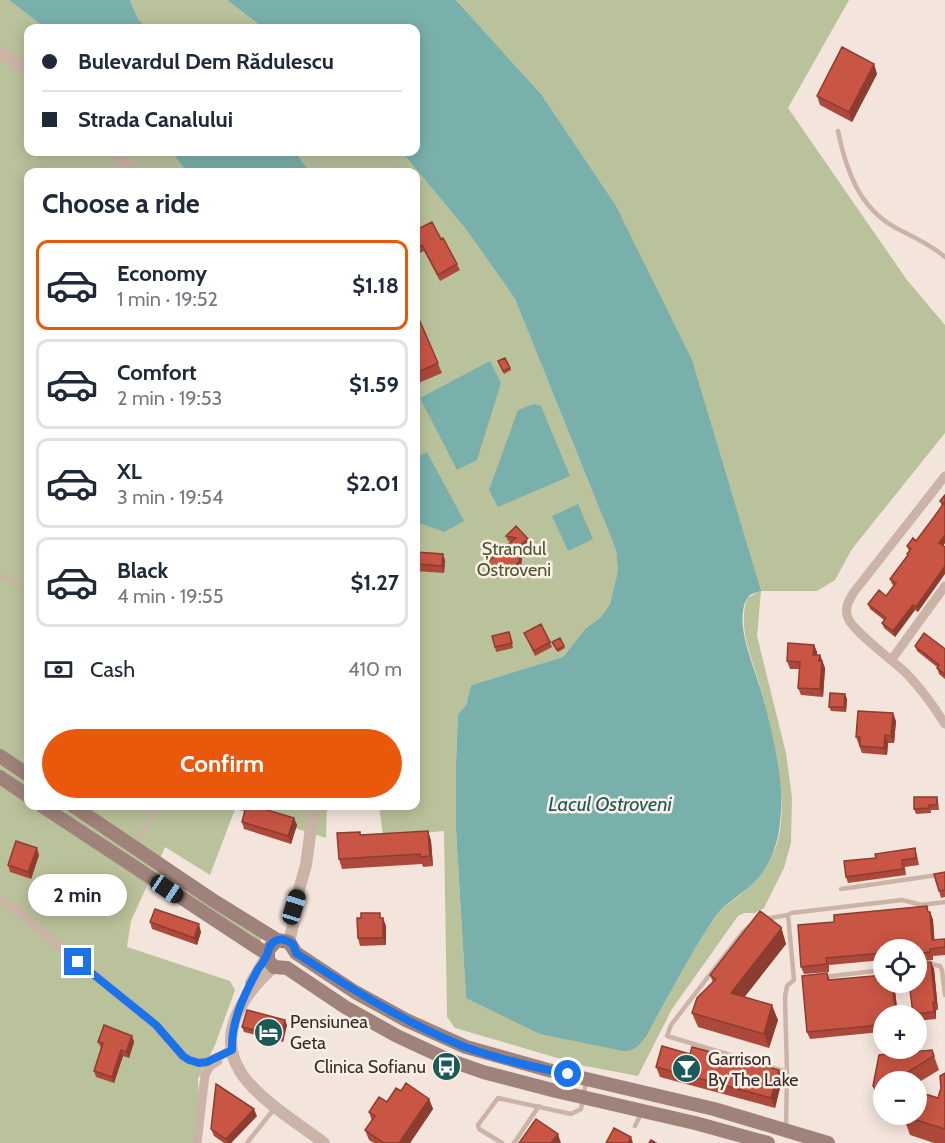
<!DOCTYPE html>
<html lang="en">
<head>
<meta charset="utf-8">
<style>
  body { margin:0; font-family:Cabin,sans-serif; background:#f6f6f7; color:#1f2937; height:100vh; display:flex; flex-direction:column; font-size:22px; white-space:nowrap }
  * { box-sizing:border-box; margin:0 }
  p { font-size:20px; color:#747a83 }
  .icon { flex:none; width:33px; height:33px; fill:none; stroke:currentColor; stroke-width:2; stroke-linecap:round; stroke-linejoin:round }
  .map { position:relative; flex:1; overflow:hidden }
  .side { position:absolute; left:24px; top:168px; width:396px; height:642px; display:flex; flex-direction:column; background:#fff; border-radius:12px; box-shadow:0 3px 15px #0003 }
  .side>* { flex:none }
  .banner { position:absolute; left:24px; top:24px; width:396px; height:132px; border-radius:12px; box-shadow:0 3px 15px #0003; display:grid; align-content:center; height:132px; padding:0 18px; background:#fff }
  .tools { position:absolute; left:873px; top:939px; display:grid; gap:12px }
  .tools a { display:grid; place-items:center; width:54px; height:54px; border-radius:50%; background:#fff; box-shadow:0 3px 15px #0003; font-size:30px }
  .end { position:absolute; width:27px; height:27px; margin:-14px; border:8px solid #1a73e8; background:#fff; box-shadow:0 0 0 3px #fff }
  .from { border-radius:50% }
  .bubble { position:absolute; height:42px; border-radius:21px; background:#fff; box-shadow:0 3px 15px #0003; font-size:20px; font-weight:800; line-height:42px; text-align:center }
  .car { position:absolute; width:18px; height:36px; margin:-18px -9px; border-radius:8px; box-shadow:0 0 4px 2px #0007; background:linear-gradient(#222 24%,#8ab4d8 0 40%,#222 0 76%,#8ab4d8 0 86%,#222 0) }
  .banner b { display:flex; align-items:center; gap:21px; height:57px; font-size:22px }
  .banner b+b { border-top:2px solid #e0e1e3 }
  .banner i { width:15px; height:15px; background:#1f2937 }
  ul { padding:0; list-style:none }
  li { display:flex; align-items:center; gap:18px; height:90px; margin:0 12px 9px; padding:0 6px; border:3px solid #e0e1e3; border-radius:12px }
  li div { flex:1 }
  li b { display:block; font-size:22px }
  li em { font-style:normal; font-weight:800 }
  li.selected { border-color:#ea580c }
  li>.icon { width:54px; height:54px; stroke-width:1.5 }
  h2 { padding:0 18px; font-size:27px; line-height:72px }
  .pay { display:flex; align-items:center; gap:15px; height:66px; padding:0 18px; font-size:22px }
  .pay p { margin-inline-start:auto }
  .primary-button { display:flex; gap:12px; margin-top:auto; padding:12px 18px }
  .primary-button a { flex:1; height:69px; border-radius:36px; background:#ea580c; color:#fff; font-size:24px; font-weight:800; line-height:69px; text-align:center }
  .map>svg:first-child { display:block }
  .green { fill:#bac29b }
  .water { fill:#7ab0ac }
  .lines { fill:none; stroke-linecap:round; stroke-linejoin:round }
  .service { stroke:#cbb4a7; stroke-width:4.5 }
  .minor { stroke:#cbb4a7; stroke-width:9 }
  .tertiary { stroke:#cbb4a7; stroke-width:12 }
  .secondary { stroke:#9f8279; stroke-width:14 }
  .wall { fill:#ad493a }
  .shaded-wall { fill:#8d3c30 }
  .building { fill:#c95544; stroke:#8d3c30; stroke-width:1.5 }
  .route { stroke:#1a73e8; stroke-width:8 }
  .labels { text-anchor:middle; stroke-width:5; stroke-linejoin:round; paint-order:stroke }
  .park-label { font-size:18px; fill:#4c562b; stroke:#faf0e8 }
  .poi-label { font-size:18px; fill:#372b28; stroke:#faf0e8; text-anchor:start }
  .water-label { font-size:20px; font-style:italic; fill:#1c5a57; stroke:#faf0e8 }
</style>
</head>
<body>
<div class="map">
<svg width="945" height="1143" viewBox="0 0 945 1143">
  <rect width="100%" height="100%" fill="#f3e5dc"/>
  <path class="green" d="M0,0h9l36,28h-17v124h143l16,20h-159v634h299l-1,32 -91,-29 -25,66 -45,-28 -9,21 106,70 -3,6 -107,-69 -21,46 -4,26 103,34 5,9 -20,55 -17,34 1,22 -6,42h-193z
    M130,0h97l36,28h-116l-9,-9z
    M456,0h393l-61,108 119,172 38,45v108l-93,116 -17,31 -18,11h-56l-4,45 29,117 6,45 -1,45 -7,25 -20,40 -9,5h-11l-6,3 -66,93 -34,67 -53,-10 -130,-38 -8,-11 -3,-186 -61,5 -4,-30h37v-634h-106l-15,-20h107l66,80 47,67 101,251 2,20 -8,34 -9,13 -16,12 -22,28 -92,28 -5,20 -8,9 -2,48v68l10,168 181,37c22,-40 43,-82 69,-119 5,-8 16,-15 24,-21 24,-20 38,-41 41,-73 3,-41 -8,-83 -17,-122 -8,-34 -28,-67 -17,-102l13,-7 -145,-387 -74,-110z"/>
  <path class="water" d="M9,0h121l8,19 9,9h-102z
    M227,0h229l85,94 74,110 77,156 69,231c-7,2 -12,3 -15,9 -12,27 10,70 17,97 8,30 16,63 18,94 1,36 -3,71 -32,96 -10,9 -26,18 -34,30 -25,37 -46,78 -68,118 -8,10 -11,16 -24,16l-83,-17 -74,-36 -10,-168v-68l2,-48 8,-9 5,-20 92,-28 22,-28 16,-12 9,-13 8,-34 -2,-20 -101,-251 -47,-67 -66,-80h14v-124h-153z
    M171,152h124l15,20h-123z
    M490,361l11,22 -24,77 -20,10 -37,-72z
    M534,404l7,2 29,70 -72,31 -9,-17 29,-80z
    M427,452l37,69 -20,11 -28,-10v-65z
    M578,504l15,35 -25,12 -16,-35z"/>
  <g class="lines">
    <path class="service" d="M838,131c8,39 21,77 58,97 17,9 34,16 49,29
      M0,575l28,15
      M134,844l25,-38
      M841,889l104,-15
      M0,898l8,6
      M765,919l23,-4
      M752,924l-10,9 -71,92 -4,11 120,36
      M916,966l15,-2 9,2 2,4 3,25
      M823,977l61,-7
      M635,1126l7,-14
      M786,1127l1,-55 -2,-75 2,-11 7,-6 -6,-65 3,-2 111,-13 20,5 23,-3
      M247,1143l27,-34
      M502,1143l-23,-14 -1,-4 20,-27 73,16 10,-5 5,-27
      M514,1143l25,-37"/>
    <path class="minor" d="M945,476l-91,116c-5,8 -10,16 -6,26 4,12 45,43 57,54 16,16 28,33 40,52
      M892,659l53,-73
      M8,904l148,121 27,31 16,7 8,-1 25,-12
      M197,1143l8,-68 5,-9 8,-5"/>
    <path class="tertiary" d="M0,52l28,20
      M115,152l18,20
      M289,942l4,-17 1,-18 12,-42 8,-59
      M274,967c-29,25 -58,66 -34,104 15,26 59,53 84,72
      M251,983l16,-27"/>
    <path class="secondary" d="M0,756l28,19
      M0,777l28,19
      M42,806l225,148
      M73,806l141,95 63,39
      M768,1143l-73,-20 -139,-32 -73,-19 -34,-12 -52,-24 -52,-29 -58,-39 -13,-1 -6,-7v-10l9,-10 12,2 7,11 59,39 51,28 60,27 82,23 166,39 114,34"/>
  </g>
  <path class="wall" d="M874,64l3,10 -25,48 -32,-17 -3,-9z
    M416,230l25,9 16,25 3,6 -20,11 -16,-30 -8,4z
    M416,312l26,61 -26,11z
    M505,358l6,12 -7,4 -6,-13z
    M945,495v48l-2,3 -25,66 -3,-2 -20,27 -11,-9 -2,-5 2,-3 -14,-11 -2,-5 18,-8 8,-10 -2,-2 -2,-5 17,-23v-2l2,-3 -2,-5 9,-5 18,-24 8,-11 -2,-5z
    M506,536l23,4 2,5 -3,-1 -8,8 2,6 -1,8 -10,9 -12,1 -1,3 -11,-9 -2,-5 26,-24h-3z
    M416,552l27,2 2,7 -1,12 -28,-2z
    M524,633l26,9 2,5 -17,9z
    M511,637l2,11 -17,4 -1,-5z
    M560,638l5,10 -7,4 -6,-10z
    M814,645l3,7v3h3l5,13 -2,29 -22,-2 -3,-7 2,-19h-10l-3,-8z
    M915,646l30,3v30l-6,-5 -2,-7 -20,-16z
    M847,699l-1,13 -15,-1 -2,-4z
    M896,721l-2,22h-6l-1,12 -25,-2 -6,-16z
    M937,797l1,4 1,9h-8v3l-15,1 -2,-5z
    M263,806l-1,2 32,10 3,7 -6,19 -47,-15 -2,-7z
    M428,831l3,10 2,25 -10,1 -1,-3 -80,5 -3,-10 21,-27 1,3z
    M915,848l2,7 2,10 -14,2 1,8 -58,8 -2,-6 30,-19z
    M39,855l-8,24 -21,-7 -2,-7z
    M945,872v25l-4,1 -2,-7z
    M930,912l3,8 1,20 11,-1v16l-12,1v4l-17,2v-12h-32v10l-55,5v7l-25,2 -3,-7 33,-45z
    M382,918l4,8v19l-26,1 -2,-8z
    M150,922l51,10 -4,13 -45,-16z
    M781,927l5,17 -42,53 34,23 -9,28 -71,-21 -6,-14 21,-31 -3,-7z
    M931,962l3,7 4,41h-2v9l-20,2v-5h-3v-2z
    M827,973l3,7 64,2 4,34h-14v29l-3,-13 -71,7 -3,-7z
    M287,1025l-4,17 -39,-10 -2,-5z
    M132,1036l2,6 -5,16 -6,-2 -9,27 -18,-6 -2,-6 7,-23 -3,-6z
    M932,1050l7,20 -23,14v-2h-32v22l-6,-3 -5,-15z
    M690,1054l89,16 3,10 -7,28 -115,-31 -4,-10z
    M945,1073v70h-11l-24,-8 -7,-19 35,-18z
    M401,1091l28,8 4,10 -23,34h-36l-5,-3 -4,-10 7,-9 -3,-9 18,-10z
    M257,1116l-26,27h-7l-10,-7 -3,-7z"/>
  <path class="shaded-wall" d="M874,64l3,10 -25,48 -3,-10z
    M945,535v8l-4,5 -2,-5z
    M526,540l2,4 -8,8 -2,-4z
    M520,553l2,5 -1,8 -10,9 -2,-5z
    M443,554l2,7 -1,12 -2,-7z
    M945,566v8l-27,38 -2,-5z
    M913,605l2,5 -20,27 -2,-6z
    M814,645l3,7 -1,10 -3,-7z
    M820,655l5,13 -2,29 -3,-8z
    M845,694l2,5 -1,13 -2,-5z
    M893,713l3,8 -2,22 -3,-7z
    M885,735l3,8 -1,12 -3,-7z
    M294,818l3,7 -6,19 -3,-8z
    M428,831l3,10 2,25 -3,-10z
    M37,848l2,7 -8,24 -3,-7z
    M930,912l3,8 2,27 -3,-7z
    M383,918l3,8v19l-3,-7z
    M199,924l2,8 -4,13 -3,-7z
    M781,927l5,17 -50,64 -5,-15z
    M931,962l3,7 4,41 -3,-7z
    M892,982h2l4,34h-2z
    M933,1003l3,7v9l-2,-7z
    M772,1005l6,15 -9,28 -5,-14z
    M285,1020l2,5 -4,17 -2,-5z
    M132,1036l2,6 -5,16 -3,-6z
    M121,1050l2,6 -9,27 -2,-6z
    M779,1070l3,10 -7,28 -4,-10z
    M429,1099l4,10 -23,34h-11z
    M254,1109l3,7 -26,27h-3l-2,-4z
    M558,1134l3,9h-10z
    M631,1137l2,6h-5z"/>
  <path class="building" d="M842,47l32,17 -25,48 -32,-16z
    M432,222l9,17 2,-1 14,26 -19,11 -16,-30 -6,3v-18z
    M416,312l22,51 -22,10z
    M505,358l5,10 -7,3 -5,-10z
    M945,495v40l-6,8 6,4v19l-29,41 -3,-2 -20,26 -11,-8 4,-5 -18,-14 11,-14 7,6 10,-13 -6,-4 18,-24 -1,-1 4,-5 -4,-3 6,-8 3,3 18,-24 10,-14 -4,-2z
    M516,526l13,14h-3l-8,8 2,5 -1,9 -10,8 -12,1 -1,3 -11,-9 15,-15 16,-12 -10,-2z
    M416,552l27,2 -1,12 -26,-2z
    M541,624l9,18 -16,9 -10,-18z
    M509,632l3,11 -17,4 -3,-11z
    M924,633l21,16v26l-8,-7 2,-3 -24,-19z
    M560,638l4,8 -7,4 -5,-8z
    M788,643l26,2 -1,10h7l-1,6h3l-2,28 -22,-1 2,-26 -13,-1z
    M830,693l15,1 -1,13h-15z
    M858,711l35,2 -2,23 -6,-1 -1,13 -24,-2v-9h-4z
    M914,797h23v8h-8v3l-15,1z
    M246,806h12l-1,1 37,11 -6,18 -46,-14z
    M428,831l2,25 -10,1v-3l-81,5 -2,-26 23,-1v3z
    M16,841l21,7 -9,24 -20,-7z
    M915,848l1,10 -14,2 1,9 -57,8 -2,-16 32,-3 -1,-4z
    M945,872v18l-6,1 -5,-17z
    M927,906l1,6h2l2,28 13,-1v8l-15,2v3l-14,2v-4h-32v3l-58,5 1,6 -26,3 -3,-42 36,-3v-7z
    M155,909l44,15 -5,14 -44,-16z
    M760,911l21,16v2l-50,64 41,12 -8,29 -72,-21 5,-15 19,-19 -6,-4z
    M361,913h19v5h3v20h-25l-1,-20h4z
    M931,962l4,41h-2l1,9 -21,2 -4,-32h7v-19z
    M827,973l1,7 56,-5v7h8l4,34h-12v26h-2l-1,-17 -74,7 -5,-56z
    M247,1010l38,10 -4,17 -39,-10z
    M104,1025l28,11 -6,16 -5,-2 -9,27 -18,-6 9,-28 -5,-1z
    M662,1046l28,8 2,-7 87,23 -8,28 -115,-31z
    M932,1050l2,6 -42,26h-8v5l-6,3 -5,-4 6,-31z
    M945,1073v56l-42,-13v-2h13v-23l22,7 3,-10 -1,-12z
    M406,1083l23,16 -30,44h-15l-19,-13 10,-14 -6,-4 10,-15 8,5 9,-14 5,3z
    M216,1084l38,25 -28,30 -15,-10z
    M536,1119l22,15 -7,9h-32z
    M614,1128l17,9 -3,6h-22z
    M651,1140l5,3h-7z"/>
  <g class="lines">
    <path class="route" d="M78,962l78,63 27,31 6,4 10,3 8,-1 25,-12c-1,-27 11,-53 24,-77 2,-5 7,-10 10,-16 3,-6 2,-12 9,-16 7,-3 12,-1 18,3l3,9c54,35 109,70 169,94 33,12 68,20 103,27"/>
  </g>
  <defs>
    <symbol id="hotel-disc" viewBox="-11 -11 22 22"><circle r="9.5" fill="#1c5a57" stroke="#faf0e8"/><path d="M-6-4.5h1.5V1H6V5H4.5V3h-9V5H-6ZM-4 0a1.8 1.8 0 1 1 3.6 0ZM.5 0V-2.5h3Q6-2.5 6 0Z" fill="#fff"/></symbol>
    <symbol id="bus-disc" viewBox="-11 -11 22 22"><circle r="9.5" fill="#1c5a57" stroke="#faf0e8"/><path d="M-5-6H5V4H4V6H2V4H-2V6H-4V4H-5ZM-3.5-4V0h7V-4ZM-3.5 1.2v1.5H-2V1.2ZM2 1.2v1.5H3.5V1.2Z" fill="#fff"/></symbol>
    <symbol id="bar-disc" viewBox="-11 -11 22 22"><circle r="9.5" fill="#1c5a57" stroke="#faf0e8"/><path d="M-6-5H6L.8 .8V4.5H3.5V6h-7V4.5H-.8V.8Z" fill="#fff"/></symbol>
  </defs>
  <g fill-rule="evenodd">
    <use href="#hotel-disc" x="252" y="1016" width="33" height="33"/>
    <use href="#bus-disc" x="430" y="1050" width="33" height="33"/>
    <use href="#bar-disc" x="670" y="1052" width="33" height="33"/>
  </g>
  <g class="labels">
    <g class="park-label">
      <text x="514" y="555">Ștrandul<tspan x="514" dy="21">Ostroveni</tspan></text>
    </g>
    <g class="poi-label">
      <text x="290" y="1028">Pensiunea<tspan x="290" dy="21">Geta</tspan></text>
      <text x="708" y="1065">Garrison<tspan x="708" dy="21">By The Lake</tspan></text>
      <text x="426" y="1073" text-anchor="end">Clinica Sofianu</text>
    </g>
    <g class="water-label">
      <text x="610" y="811">Lacul Ostroveni</text>
    </g>
  </g>
</svg>
<div class="tools">
<a><svg class="icon" aria-label="locate" viewBox="0 0 24 24"><circle cx="12" cy="12" r="6"/><path d="M12 2v4M12 18v4M2 12h4M18 12h4"/></svg></a>
<a>+</a>
<a>−</a>
</div>
<i class="end from" style="left:568px;top:1074px"></i>
<i class="end" style="left:78px;top:962px"></i>
<div class="bubble" style="left:28px;top:874px;width:99px">2 min</div>
<i class="car" style="left:167px;top:889px;rotate:124deg"></i>
<i class="car" style="left:294px;top:907px;rotate:17deg"></i>
<div class="banner">
<b><i class="from"></i>Bulevardul Dem Rădulescu</b>
<b><i></i>Strada Canalului</b>
</div>
<section class="side">
<h2>Choose a ride</h2>
<ul>
<li class="selected"><svg class="icon" aria-label="car" viewBox="0 0 24 24"><path d="M5 17H2v-5l4-1 3-4h7l3 4 3 1v5h-3M9 17h6M6 11h13"/><circle cx="7" cy="17" r="2"/><circle cx="17" cy="17" r="2"/></svg><div><b>Economy</b><p>1 min · 19:52</p></div><em>$1.18</em></li>
<li><svg class="icon" aria-label="car" viewBox="0 0 24 24"><path d="M5 17H2v-5l4-1 3-4h7l3 4 3 1v5h-3M9 17h6M6 11h13"/><circle cx="7" cy="17" r="2"/><circle cx="17" cy="17" r="2"/></svg><div><b>Comfort</b><p>2 min · 19:53</p></div><em>$1.59</em></li>
<li><svg class="icon" aria-label="car" viewBox="0 0 24 24"><path d="M5 17H2v-5l4-1 3-4h7l3 4 3 1v5h-3M9 17h6M6 11h13"/><circle cx="7" cy="17" r="2"/><circle cx="17" cy="17" r="2"/></svg><div><b>XL</b><p>3 min · 19:54</p></div><em>$2.01</em></li>
<li><svg class="icon" aria-label="car" viewBox="0 0 24 24"><path d="M5 17H2v-5l4-1 3-4h7l3 4 3 1v5h-3M9 17h6M6 11h13"/><circle cx="7" cy="17" r="2"/><circle cx="17" cy="17" r="2"/></svg><div><b>Black</b><p>4 min · 19:55</p></div><em>$1.27</em></li>
</ul>
<div class="pay"><svg class="icon" aria-label="cash" viewBox="0 0 24 24"><path d="M3 7h18v10H3z"/><circle cx="12" cy="12" r="2"/></svg>Cash<p>410 m</p></div>
<div class="primary-button"><a>Confirm</a></div>
</section>
</div>
</body>
</html>
